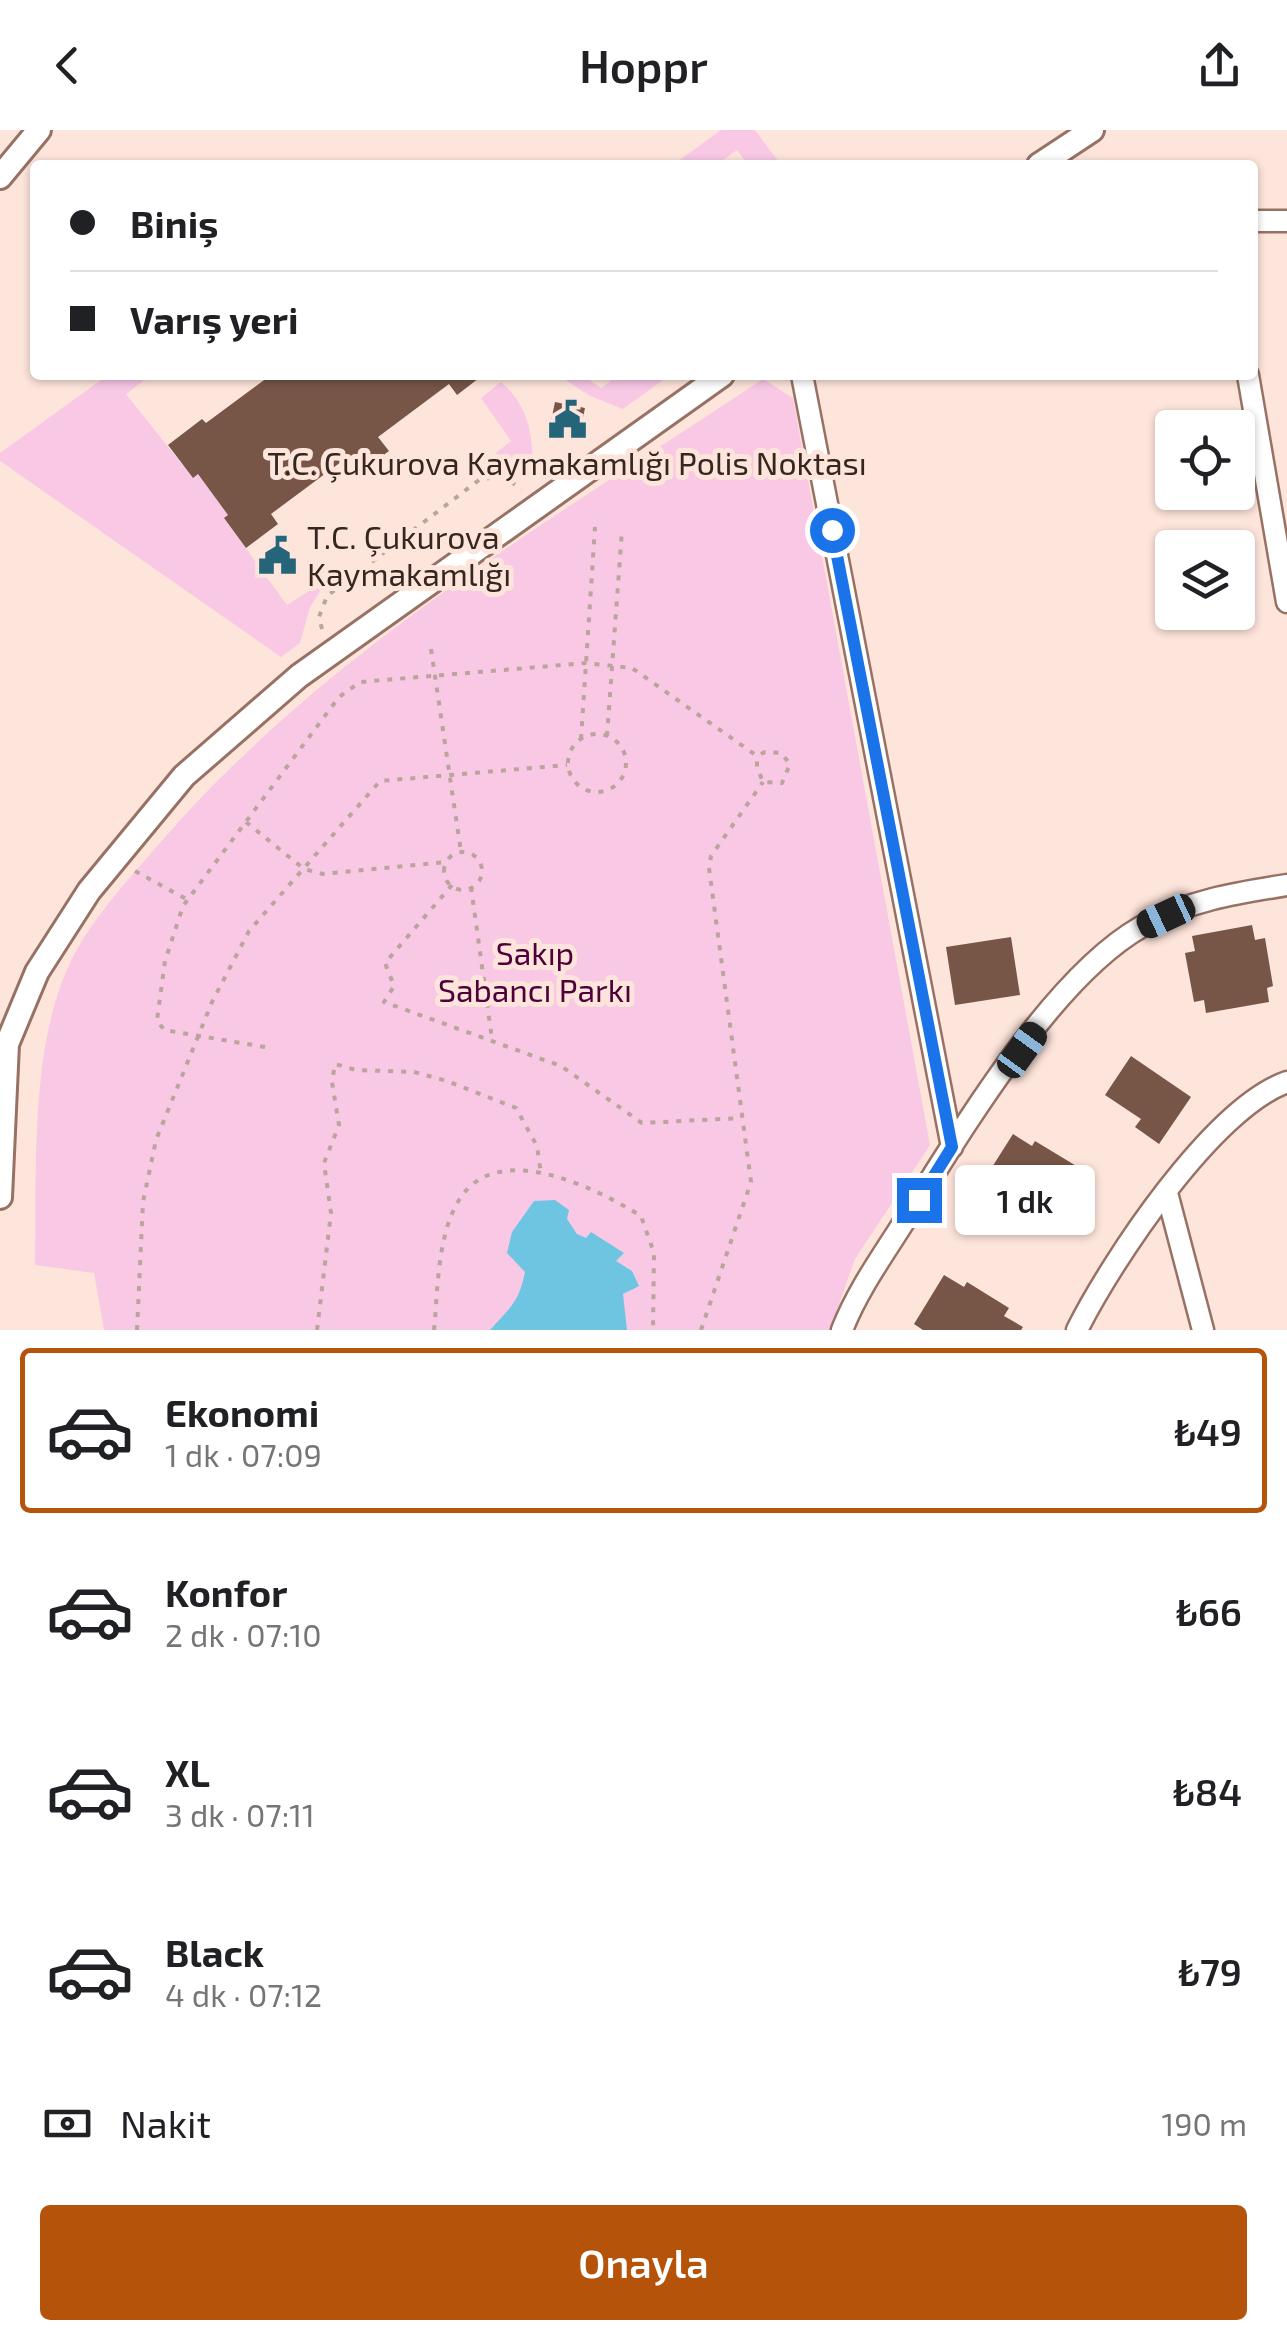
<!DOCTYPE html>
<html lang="tr">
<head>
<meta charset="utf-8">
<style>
  body { margin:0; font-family:"Exo 2",sans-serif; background:#f2f2f2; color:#202124; height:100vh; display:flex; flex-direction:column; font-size:38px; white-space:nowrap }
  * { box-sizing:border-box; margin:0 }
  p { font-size:32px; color:#757577 }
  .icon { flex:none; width:55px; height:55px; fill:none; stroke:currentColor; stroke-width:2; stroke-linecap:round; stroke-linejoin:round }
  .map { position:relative; height:1200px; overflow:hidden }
  .details { display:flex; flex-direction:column; background:#fff; flex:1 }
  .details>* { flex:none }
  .guide { position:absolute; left:30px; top:30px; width:1228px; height:220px; border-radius:10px; box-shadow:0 2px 8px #0004; display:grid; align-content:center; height:220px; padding:0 40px; background:#fff }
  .controls { position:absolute; left:1155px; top:280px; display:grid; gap:20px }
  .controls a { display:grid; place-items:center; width:100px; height:100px; border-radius:10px; background:#fff; box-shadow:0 2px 8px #0004; font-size:50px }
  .end { position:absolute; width:45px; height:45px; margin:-22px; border:12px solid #1a73e8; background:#fff; box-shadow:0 0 0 5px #fff }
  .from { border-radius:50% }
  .bubble { position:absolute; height:70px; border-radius:10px; background:#fff; box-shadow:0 2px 8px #0004; font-size:32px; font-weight:600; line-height:70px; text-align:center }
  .car { position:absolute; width:30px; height:60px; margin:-30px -15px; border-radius:12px; box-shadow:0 0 8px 2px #0007; background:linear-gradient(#222 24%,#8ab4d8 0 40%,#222 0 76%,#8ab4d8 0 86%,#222 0) }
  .guide b { display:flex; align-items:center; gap:35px; height:95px; font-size:38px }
  .guide b+b { border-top:2px solid #e0e0e0 }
  .guide i { width:25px; height:25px; background:#202124 }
  ul { padding:18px 0 0; list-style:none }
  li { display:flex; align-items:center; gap:30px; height:165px; margin:0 20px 15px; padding:0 20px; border:5px solid transparent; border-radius:10px }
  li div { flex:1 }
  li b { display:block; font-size:38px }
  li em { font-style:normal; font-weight:600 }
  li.active { border-color:#b45309 }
  li>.icon { width:90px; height:90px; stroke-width:1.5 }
  .pay { display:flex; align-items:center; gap:25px; height:110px; padding:0 40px; font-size:38px }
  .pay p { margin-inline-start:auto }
  .cta { display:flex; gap:20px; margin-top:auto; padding:20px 40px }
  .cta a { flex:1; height:115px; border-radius:10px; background:#b45309; color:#fff; font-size:40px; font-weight:600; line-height:115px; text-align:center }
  header { display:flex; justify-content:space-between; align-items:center; height:130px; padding:0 40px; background:#fff; font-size:45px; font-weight:600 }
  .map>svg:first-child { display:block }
  .green { fill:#f9c8e5 }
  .water { fill:#6ec5e2 }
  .building { fill:#775547 }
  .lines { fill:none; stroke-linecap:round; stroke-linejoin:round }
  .minor-casing { stroke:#977264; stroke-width:25 }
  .tertiary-casing { stroke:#977264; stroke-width:28 }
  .path { stroke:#baa49c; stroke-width:4; stroke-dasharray:5 8; stroke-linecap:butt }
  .minor { stroke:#fff; stroke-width:20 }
  .tertiary { stroke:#fff; stroke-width:22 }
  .route { stroke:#1a73e8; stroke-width:12 }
  .labels { text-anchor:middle; stroke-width:10; stroke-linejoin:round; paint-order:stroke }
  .poi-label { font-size:32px; fill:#352620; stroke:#fee5db }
  .park-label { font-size:32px; fill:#4f003a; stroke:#fee5db }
</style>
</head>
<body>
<header><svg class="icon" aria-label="back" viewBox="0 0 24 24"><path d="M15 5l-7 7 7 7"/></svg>Hoppr<svg class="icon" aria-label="share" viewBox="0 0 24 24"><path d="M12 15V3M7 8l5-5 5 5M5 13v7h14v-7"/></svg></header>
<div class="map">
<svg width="1287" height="1200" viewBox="0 0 1287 1200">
  <rect width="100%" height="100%" fill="#fee5db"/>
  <path class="green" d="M721,0h34l26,35h-33l-11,-15 -21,15h-43z
    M108,245h43l-25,19 66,83 6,-3 30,41 -4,3 63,87 41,-26 -18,28 -10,36 -19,14 -281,-196v-8z
    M558,245h24l19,13 18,-13h51l-47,34 -33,-13z
    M763,249l30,19 137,747 -75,114 -25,71h-726l-10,-57 -59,-8c2,-95 -6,-220 37,-306 21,-42 57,-80 87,-115 166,-193 394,-325 604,-465z
    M501,252c30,27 30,51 33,90l-9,7 -20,-15h-23l29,-23 -30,-43z"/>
  <path class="water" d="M555,1070l14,10 -2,9 10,15 9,4 5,-6 33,21 -8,8 16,10 7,15 -16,8 4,36h-137c20,-23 29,-27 35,-58l-18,-19 5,-21 22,-31z"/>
  <path class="building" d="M271,245h212l-26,20 -8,-11 -71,53 11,14 -32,24 -12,-16 -74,55 7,10 -32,24 -22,-30 4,-3 -30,-41 -5,4 -25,-33 34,-26 4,4z
    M555,272l30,6 -6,29 -30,-6z
    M1252,795l3,15 10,-2 8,48 -6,2 2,14 -63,11 -2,-13 -10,2 -9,-49 10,-2 -3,-15z
    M1011,807l9,58 -65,10 -9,-58z
    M1131,926l60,41 -32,47 -24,-17 6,-8 -36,-24z
    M1013,1004l19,12 3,-5 43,26 -5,8 18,11 -28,47 -22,-13 -4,6 -39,-24 3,-7 -19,-12z
    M944,1145l20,12 3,-5 42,26 -5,8 19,11 -2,3h-98l-9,-6z"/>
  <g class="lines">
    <defs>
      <path id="minor" d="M1252,91h35
        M802,245l150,772
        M1248,245l39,227
        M1167,1063l36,137
        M842,1200c16,-41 42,-76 65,-113 55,-87 145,-239 234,-290 45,-26 95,-34 146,-42
        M1077,1200c35,-70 136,-222 210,-248"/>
      <path id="tertiary" d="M1039,35l53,-35
        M0,47l39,-47
        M0,1067l7,-153 30,-72 52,-81 95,-115 115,-100 423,-301"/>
    </defs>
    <use href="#minor" class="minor-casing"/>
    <use href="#tertiary" class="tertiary-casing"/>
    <path class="path" d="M322,499l-3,-12 8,-21 152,-116 23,-4 20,13
      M431,519l30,203
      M568 633a29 29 0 1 1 58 0a29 29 0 1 1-58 0Z
      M607,606l15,-206
      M581,609l14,-212
      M246,692l58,47 19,5 123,-12
      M444 741a19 19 0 1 1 38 0a19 19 0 1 1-38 0Z
      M135,741l53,29
      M452,755l-67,78 9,23 -10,16 177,64 81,57 99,-5
      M471,757l21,152
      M265,917l-101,-17 -7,-10 8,-59 18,-55 156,-209 21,-15 226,-19 46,5 125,88 8,-4 16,1 9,11 -8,19 -19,-1 -6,-15v-11
      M137,1200l6,-128 13,-62 56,-138 37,-71 131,-150 187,-16
      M317,1200l14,-117 -7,-50 15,-38 -7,-43 3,-18 21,6 58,2 33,9 69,27 21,38 4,28
      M434,1200c4,-40 3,-94 25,-130 38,-62 137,-12 182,16l13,37 -1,77
      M701,1200l50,-148 -42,-314 2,-12 52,-74"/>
    <use href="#minor" class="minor"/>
    <use href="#tertiary" class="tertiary"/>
  </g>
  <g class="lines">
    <path class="route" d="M832,400l120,617 -33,53"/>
  </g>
  <defs>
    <symbol id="civic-bare" viewBox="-9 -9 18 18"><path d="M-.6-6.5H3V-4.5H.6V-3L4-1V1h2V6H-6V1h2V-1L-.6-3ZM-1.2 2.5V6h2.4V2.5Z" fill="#246579" stroke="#fee5db" stroke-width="2.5" paint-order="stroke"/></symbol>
  </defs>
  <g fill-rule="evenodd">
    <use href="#civic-bare" x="540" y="262" width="55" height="55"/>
    <use href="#civic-bare" x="250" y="398" width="55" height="55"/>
  </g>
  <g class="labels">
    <g class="poi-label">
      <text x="567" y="345">T.C. Çukurova Kaymakamlığı Polis Noktası</text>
      <text x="307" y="419" text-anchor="start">T.C. Çukurova<tspan x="307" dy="37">Kaymakamlığı</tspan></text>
    </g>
    <g class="park-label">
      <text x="535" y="835">Sakıp<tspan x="535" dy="37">Sabancı Parkı</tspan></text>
    </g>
  </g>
</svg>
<div class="controls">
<a><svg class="icon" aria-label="locate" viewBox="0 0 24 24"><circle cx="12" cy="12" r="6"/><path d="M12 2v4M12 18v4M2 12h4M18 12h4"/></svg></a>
<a><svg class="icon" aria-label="layers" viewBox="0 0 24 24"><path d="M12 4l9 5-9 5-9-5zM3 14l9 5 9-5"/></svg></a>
</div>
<i class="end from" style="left:832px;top:400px"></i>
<i class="end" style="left:919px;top:1070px"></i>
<div class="bubble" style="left:955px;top:1035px;width:140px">1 dk</div>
<i class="car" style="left:1166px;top:786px;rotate:245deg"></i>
<i class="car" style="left:1022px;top:920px;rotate:36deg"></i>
<div class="guide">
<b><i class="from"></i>Biniş</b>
<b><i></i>Varış yeri</b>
</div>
</div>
<section class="details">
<ul>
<li class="active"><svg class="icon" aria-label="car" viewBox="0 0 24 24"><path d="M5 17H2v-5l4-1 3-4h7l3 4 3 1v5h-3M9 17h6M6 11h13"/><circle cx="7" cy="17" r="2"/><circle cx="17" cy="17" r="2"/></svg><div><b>Ekonomi</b><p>1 dk · 07:09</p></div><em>₺49</em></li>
<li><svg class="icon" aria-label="car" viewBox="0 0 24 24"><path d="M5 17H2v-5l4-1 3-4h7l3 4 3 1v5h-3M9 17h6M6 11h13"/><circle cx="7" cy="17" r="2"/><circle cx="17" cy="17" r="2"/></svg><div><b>Konfor</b><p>2 dk · 07:10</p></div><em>₺66</em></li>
<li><svg class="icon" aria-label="car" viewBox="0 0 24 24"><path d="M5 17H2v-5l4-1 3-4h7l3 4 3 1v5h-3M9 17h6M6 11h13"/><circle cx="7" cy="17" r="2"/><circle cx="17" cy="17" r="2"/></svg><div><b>XL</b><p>3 dk · 07:11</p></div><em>₺84</em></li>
<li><svg class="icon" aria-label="car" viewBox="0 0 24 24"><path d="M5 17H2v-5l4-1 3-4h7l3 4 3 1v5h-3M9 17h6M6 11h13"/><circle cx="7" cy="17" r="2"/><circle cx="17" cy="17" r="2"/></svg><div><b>Black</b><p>4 dk · 07:12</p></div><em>₺79</em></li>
</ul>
<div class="pay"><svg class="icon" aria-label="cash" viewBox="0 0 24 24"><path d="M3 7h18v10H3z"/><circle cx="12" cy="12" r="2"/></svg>Nakit<p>190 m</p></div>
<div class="cta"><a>Onayla</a></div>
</section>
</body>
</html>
